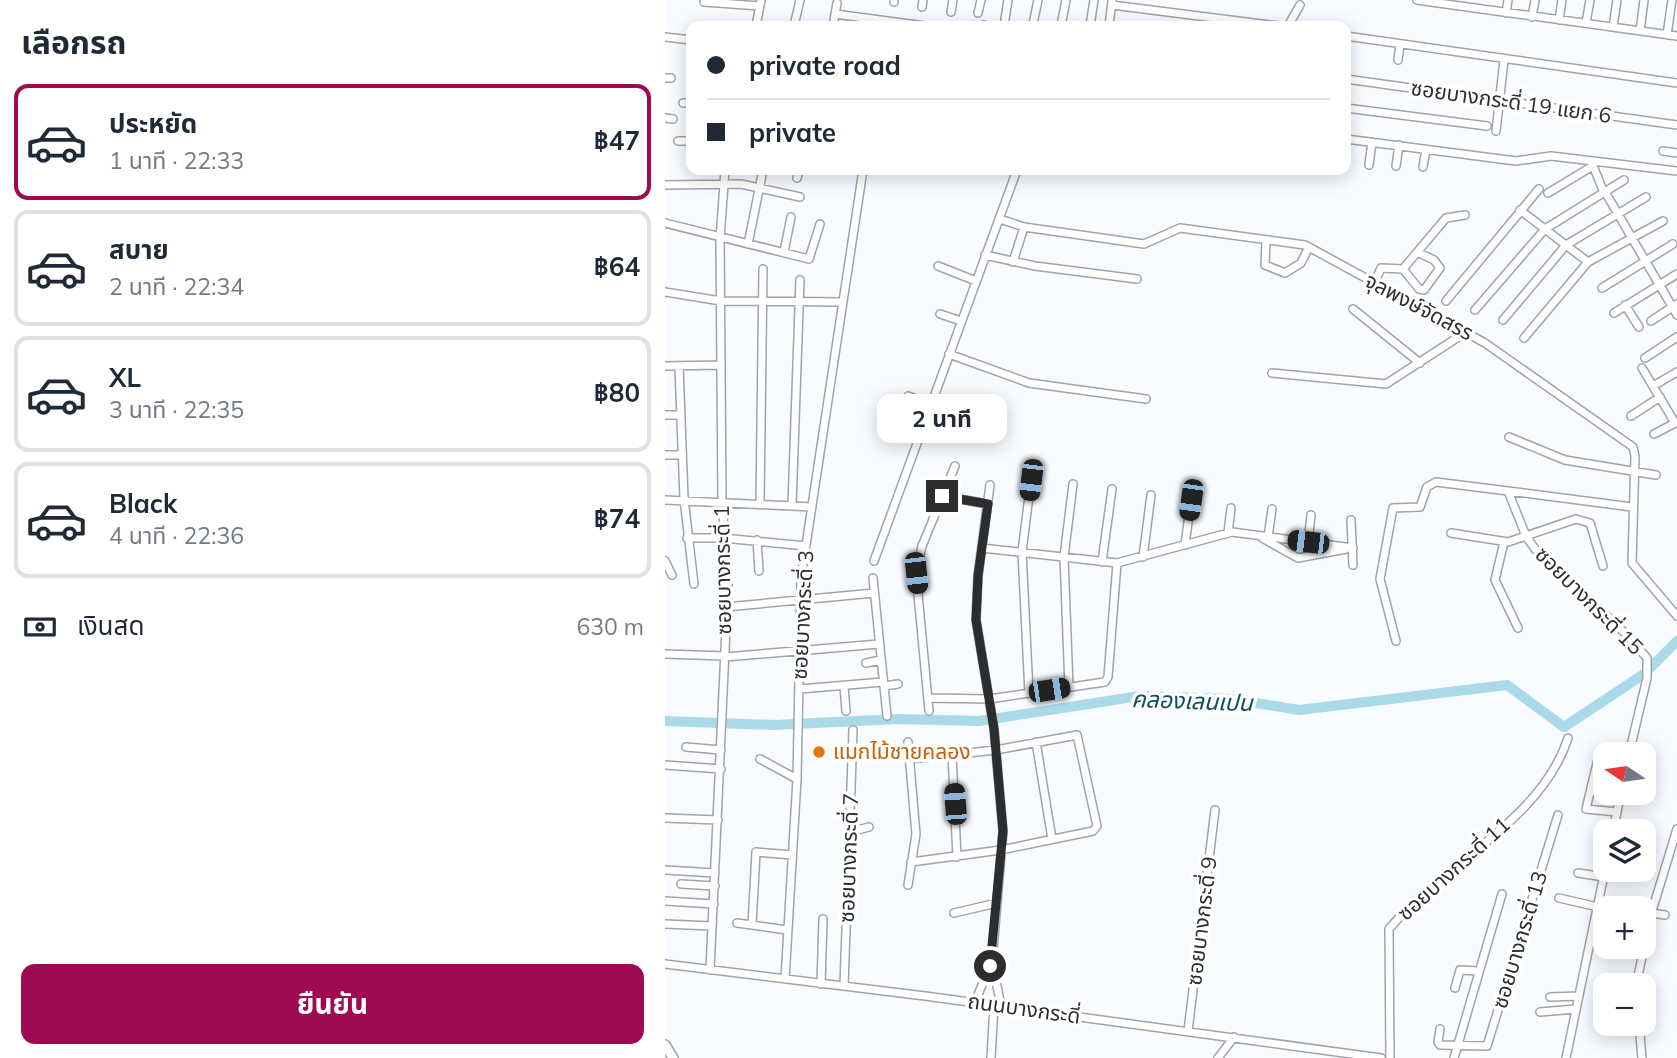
<!DOCTYPE html>
<html lang="th">
<head>
<meta charset="utf-8">
<style>
  body { margin:0; font-family:Mulish,"Noto Sans Thai",sans-serif; background:#f2f2f3; color:#1f2937; height:100vh; display:flex; flex-direction:column; font-size:26px; white-space:nowrap }
  * { box-sizing:border-box; margin:0 }
  p { font-size:23px; color:#747a83 }
  .icon { flex:none; width:38px; height:38px; fill:none; stroke:currentColor; stroke-width:2; stroke-linecap:round; stroke-linejoin:round }
  .map { position:relative; flex:1; overflow:hidden }
  .sheet { display:flex; flex-direction:column; background:#fff; width:665px }
  .sheet>* { flex:none }
  .hud { position:absolute; left:21px; top:21px; width:665px; height:154px; border-radius:14px; box-shadow:0 4px 18px #0003; display:grid; align-content:center; height:154px; padding:0 21px; background:#fff }
  .needle { width:46px; rotate:283deg }
  .controls { position:absolute; left:928px; top:742px; display:grid; gap:14px }
  .controls a { display:grid; place-items:center; width:63px; height:63px; border-radius:14px; background:#fff; box-shadow:0 4px 18px #0003; font-size:35px }
  .end { position:absolute; width:32px; height:32px; margin:-16px; border:9px solid #2c2d2f; background:#fff; box-shadow:0 0 0 4px #fff }
  .from { border-radius:50% }
  .bubble { position:absolute; height:49px; border-radius:14px; background:#fff; box-shadow:0 4px 18px #0003; font-size:23px; font-weight:700; line-height:49px; text-align:center }
  .car { position:absolute; width:21px; height:42px; margin:-21px -10px; border-radius:9px; box-shadow:0 0 5px 2px #0007; background:linear-gradient(#222 24%,#8ab4d8 0 40%,#222 0 76%,#8ab4d8 0 86%,#222 0) }
  .hud b { display:flex; align-items:center; gap:24px; height:66px; font-size:26px }
  .hud b+b { border-top:2px solid #e0e1e3 }
  .hud i { width:18px; height:18px; background:#1f2937 }
  ul { padding:0; list-style:none }
  li { display:flex; align-items:center; gap:21px; height:116px; margin:0 14px 10px; padding:0 7px; border:4px solid #e0e1e3; border-radius:14px }
  li div { flex:1 }
  li b { display:block; font-size:26px }
  li em { font-style:normal; font-weight:700 }
  li.selected { border-color:#9f0950 }
  li>.icon { width:63px; height:63px; stroke-width:1.5 }
  h2 { padding:0 21px; font-size:32px; line-height:84px }
  .pay { display:flex; align-items:center; gap:18px; height:77px; padding:0 21px; font-size:26px }
  .pay p { margin-inline-start:auto }
  .primary-button { display:flex; gap:14px; margin-top:auto; padding:14px 21px }
  .primary-button a { flex:1; height:80px; border-radius:14px; background:#9f0950; color:#fff; font-size:28px; font-weight:700; line-height:80px; text-align:center }
  main { display:flex; flex:1; min-height:0 }
  .map>svg:first-child { display:block }
  .lines { fill:none; stroke-linecap:round; stroke-linejoin:round }
  .river { stroke:#aad9e8; stroke-width:10 }
  .minor-casing { stroke:#a0a4a9; stroke-width:10 }
  .major-casing { stroke:#a0a4a9; stroke-width:12 }
  .minor { stroke:#fff; stroke-width:7 }
  .major { stroke:#fff; stroke-width:9 }
  .route { stroke:#2c2d2f; stroke-width:9 }
  .food-dot { fill:#e8710a; stroke:#fff; stroke-width:2.5 }
  .labels { text-anchor:middle; stroke-width:7; stroke-linejoin:round; paint-order:stroke }
  .street-label { font-size:21px; fill:#2c2d2f; stroke:#fff }
  .food-label { font-size:21px; fill:#c56008; stroke:#fff; text-anchor:start }
  .water-label { font-size:23px; font-style:italic; fill:#0e4f60; stroke:#fff }
</style>
</head>
<body>
<main>
<section class="sheet">
<h2>เลือกรถ</h2>
<ul>
<li class="selected"><svg class="icon" aria-label="car" viewBox="0 0 24 24"><path d="M5 17H2v-5l4-1 3-4h7l3 4 3 1v5h-3M9 17h6M6 11h13"/><circle cx="7" cy="17" r="2"/><circle cx="17" cy="17" r="2"/></svg><div><b>ประหยัด</b><p>1 นาที · 22:33</p></div><em>฿47</em></li>
<li><svg class="icon" aria-label="car" viewBox="0 0 24 24"><path d="M5 17H2v-5l4-1 3-4h7l3 4 3 1v5h-3M9 17h6M6 11h13"/><circle cx="7" cy="17" r="2"/><circle cx="17" cy="17" r="2"/></svg><div><b>สบาย</b><p>2 นาที · 22:34</p></div><em>฿64</em></li>
<li><svg class="icon" aria-label="car" viewBox="0 0 24 24"><path d="M5 17H2v-5l4-1 3-4h7l3 4 3 1v5h-3M9 17h6M6 11h13"/><circle cx="7" cy="17" r="2"/><circle cx="17" cy="17" r="2"/></svg><div><b>XL</b><p>3 นาที · 22:35</p></div><em>฿80</em></li>
<li><svg class="icon" aria-label="car" viewBox="0 0 24 24"><path d="M5 17H2v-5l4-1 3-4h7l3 4 3 1v5h-3M9 17h6M6 11h13"/><circle cx="7" cy="17" r="2"/><circle cx="17" cy="17" r="2"/></svg><div><b>Black</b><p>4 นาที · 22:36</p></div><em>฿74</em></li>
</ul>
<div class="pay"><svg class="icon" aria-label="cash" viewBox="0 0 24 24"><path d="M3 7h18v10H3z"/><circle cx="12" cy="12" r="2"/></svg>เงินสด<p>630 m</p></div>
<div class="primary-button"><a>ยืนยัน</a></div>
</section>
<div class="map">
<svg width="1012" height="1058" viewBox="0 0 1012 1058">
  <rect width="100%" height="100%" fill="#f8fbff"/>
  <g class="lines">
    <path class="river" d="M0,721l109,4 124,-6 81,2 161,-25 91,3 68,11 208,-25 57,42 80,-53 33,-33"/>
    <defs>
      <path id="minor" d="M752,0l260,36
        M39,2l56,4
        M229,2v-2
        M447,5l166,21
        M257,7l1,-7
        M286,12l2,-12
        M313,13l3,-13
        M841,13l2,-13
        M170,14l90,12
        M867,17l3,-17
        M340,19l3,-19
        M894,20l3,-20
        M921,23l4,-23
        M368,24l5,-24
        M91,26l5,-26
        M129,26l6,-26
        M168,26l4,-23
        M319,26v-1
        M396,26l5,-26
        M425,26l4,-26
        M444,26l3,-25
        M623,26l12,-21
        M948,27l4,-27
        M975,31l4,-31
        M1002,35l5,-35
        M681,36l331,47
        M0,37l26,3
        M733,60l2,-16
        M0,78h6
        M681,79l331,46
        M18,103h8
        M681,108l141,18
        M0,118l8,1
        M831,131l8,-71
        M681,139l170,22 35,-5 126,15
        M13,141h13
        M998,151l14,2
        M927,163l10,25
        M704,165l3,-23
        M731,166l3,-21
        M758,167l3,-18
        M132,178l2,-8
        M0,185l76,-1 59,13
        M939,190l73,125
        M883,193l43,-26
        M855,210l68,52
        M335,219l24,8 120,17 36,-16 125,17 180,98 148,104 2,9 -3,107 45,53
        M0,223l144,36 11,-35
        M601,240l-1,25 20,8 16,-10 8,-16
        M83,244l15,-74
        M119,252l7,-35
        M320,255l50,11 102,13
        M348,262l11,-35
        M273,266l38,15
        M738,269l16,20 5,1 16,-22 -6,-8 -15,-7
        M709,284l7,-16 22,1 43,-51 19,-3
        M937,288l71,-44
        M0,292l56,9 122,1
        M781,301l93,-112
        M960,305l14,22
        M688,309l67,54
        M810,310l70,-81 79,-49
        M949,313l63,-39
        M275,314l21,7
        M838,320l63,-75 80,-48
        M986,321l26,-17
        M859,338l64,-76 75,-41
        M284,354l80,29 117,16
        M980,358l32,-21
        M0,366l56,-1
        M14,366l5,133 10,85
        M977,368l33,55
        M607,373l114,11 80,-52
        M988,386l24,-14
        M243,396l22,8
        M0,415h15
        M966,416l29,-19
        M989,434l23,-12
        M844,437l56,23 91,15
        M0,455h17
        M277,496l46,8
        M0,500l147,7
        M95,502l3,-233
        M127,505l8,-225
        M686,520l2,45
        M563,533l3,-25
        M786,533l57,9 68,-23 14,4 13,43
        M603,537l4,-28
        M22,538h36l83,8
        M597,538l36,20 48,-9
        M92,540l2,31
        M643,542l3,-27
        M839,542l-9,38 23,48
        M520,545l6,-45
        M317,548l135,15 115,-31 121,16
        M478,557l8,-62
        M0,561l7,14
        M209,561l143,-391
        M437,562l10,-73
        M208,578l14,138
        M61,607l148,-14
        M731,641l-16,-62 13,-71 27,-1 7,-20 9,-5 72,9
        M0,654l60,2
        M60,657l154,-13
        M201,663l15,-3
        M179,686l2,25
        M219,686l14,-2
        M404,687l-5,-130 9,-73
        M135,689l83,-7
        M364,693l-7,-141 9,-72
        M263,698l61,1 116,-17 3,-5 9,-114
        M264,711l-13,-138 6,-27 33,-80
        M243,742l8,92 -8,51
        M371,742l16,97
        M21,747l35,3
        M964,754l18,-76v-20l-20,-23 -92,-86 -9,-13 -18,-45 124,16
        M287,755l5,102
        M934,755l-13,54 31,3
        M95,759l37,20
        M245,759l86,-9 81,-15 20,91 -4,5 -92,19 -90,12
        M0,765l56,4
        M0,818l53,2
        M948,831l8,-38
        M185,832l19,-5
        M0,870l50,3
        M913,873l26,4
        M16,884l34,2
        M894,898l39,9
        M0,901l49,3
        M289,913l43,-10
        M987,913l13,2
        M72,923l15,2
        M0,924l47,2
        M122,930l-35,-5 4,-73 36,3
        M327,961l9,45
        M0,964l260,32 456,62
        M45,970l18,-384 -6,-86 -2,-261 5,-69
        M120,979l12,-200 4,-201 62,-408
        M156,984l2,-65
        M971,985l16,-74 25,-82
        M179,986l9,-256
        M790,988l5,-18 18,1
        M885,997l29,-1
        M310,1002l17,-41 11,-130 -9,-102 -18,-109 2,-44 12,-91
        M875,1012l36,-3
        M974,1024l3,34
        M775,1029l-2,13 2,3 47,1 71,-231
        M523,1031l27,-221
        M326,1058l3,-53
        M553,1058l16,-21
        M725,1058l-1,-129c53,-64 153,-109 179,-191
        M789,1058l48,-164
        M901,1058l39,-188"/>
      <path id="major" d="M0,1045l8,13"/>
    </defs>
    <use href="#minor" class="minor-casing"/>
    <use href="#major" class="major-casing"/>
    <use href="#minor" class="minor"/>
    <use href="#major" class="major"/>
  </g>
  <g class="lines">
    <path class="route" d="M277,496l46,8 -10,72 -2,44 18,109 9,102 -13,135"/>
  </g>
  <circle class="food-dot" cx="154" cy="752" r="7"/>
  <g class="labels">
    <g class="street-label">
      <text transform="translate(846 102) rotate(8)" y="7">ซอยบางกระดี่ 19 แยก 6</text>
      <text transform="translate(754 307) rotate(28)" y="7">จุลพงษ์จัดสรร</text>
      <text transform="translate(58 570) rotate(-91)" y="7">ซอยบางกระดี่ 1</text>
      <text transform="translate(924 601) rotate(45)" y="7">ซอยบางกระดี่ 15</text>
      <text transform="translate(138 615) rotate(-87)" y="7">ซอยบางกระดี่ 3</text>
      <text transform="translate(184 858) rotate(-88)" y="7">ซอยบางกระดี่ 7</text>
      <text transform="translate(789 869) rotate(-42)" y="7">ซอยบางกระดี่ 11</text>
      <text transform="translate(537 921) rotate(-83)" y="7">ซอยบางกระดี่ 9</text>
      <text transform="translate(855 940) rotate(-73)" y="7">ซอยบางกระดี่ 13</text>
      <text transform="translate(359 1009) rotate(8)" y="7">ถนนบางกระดี่</text>
    </g>
    <g class="food-label">
      <text x="168" y="759">แมกไม้ชายคลอง</text>
    </g>
    <g class="water-label">
      <text transform="translate(527 701) rotate(2)" y="8">คลองเลนเปน</text>
    </g>
  </g>
</svg>
<div class="controls">
<a><svg class="needle" viewBox="-14 -14 28 28"><path d="M0-13l5 13h-10z" fill="#e53935"/><path d="M0 13l5-13h-10z" fill="#747a83"/></svg></a>
<a><svg class="icon" aria-label="layers" viewBox="0 0 24 24"><path d="M12 4l9 5-9 5-9-5zM3 14l9 5 9-5"/></svg></a>
<a>+</a>
<a>−</a>
</div>
<i class="end from" style="left:325px;top:966px"></i>
<i class="end" style="left:277px;top:496px"></i>
<div class="bubble" style="left:212px;top:394px;width:130px">2 นาที</div>
<i class="car" style="left:366px;top:480px;rotate:187deg"></i>
<i class="car" style="left:526px;top:500px;rotate:188deg"></i>
<i class="car" style="left:643px;top:542px;rotate:277deg"></i>
<i class="car" style="left:251px;top:573px;rotate:174deg"></i>
<i class="car" style="left:384px;top:690px;rotate:81deg"></i>
<i class="car" style="left:290px;top:804px;rotate:356deg"></i>
<div class="hud">
<b><i class="from"></i>private road</b>
<b><i></i>private</b>
</div>
</div>
</main>
</body>
</html>
